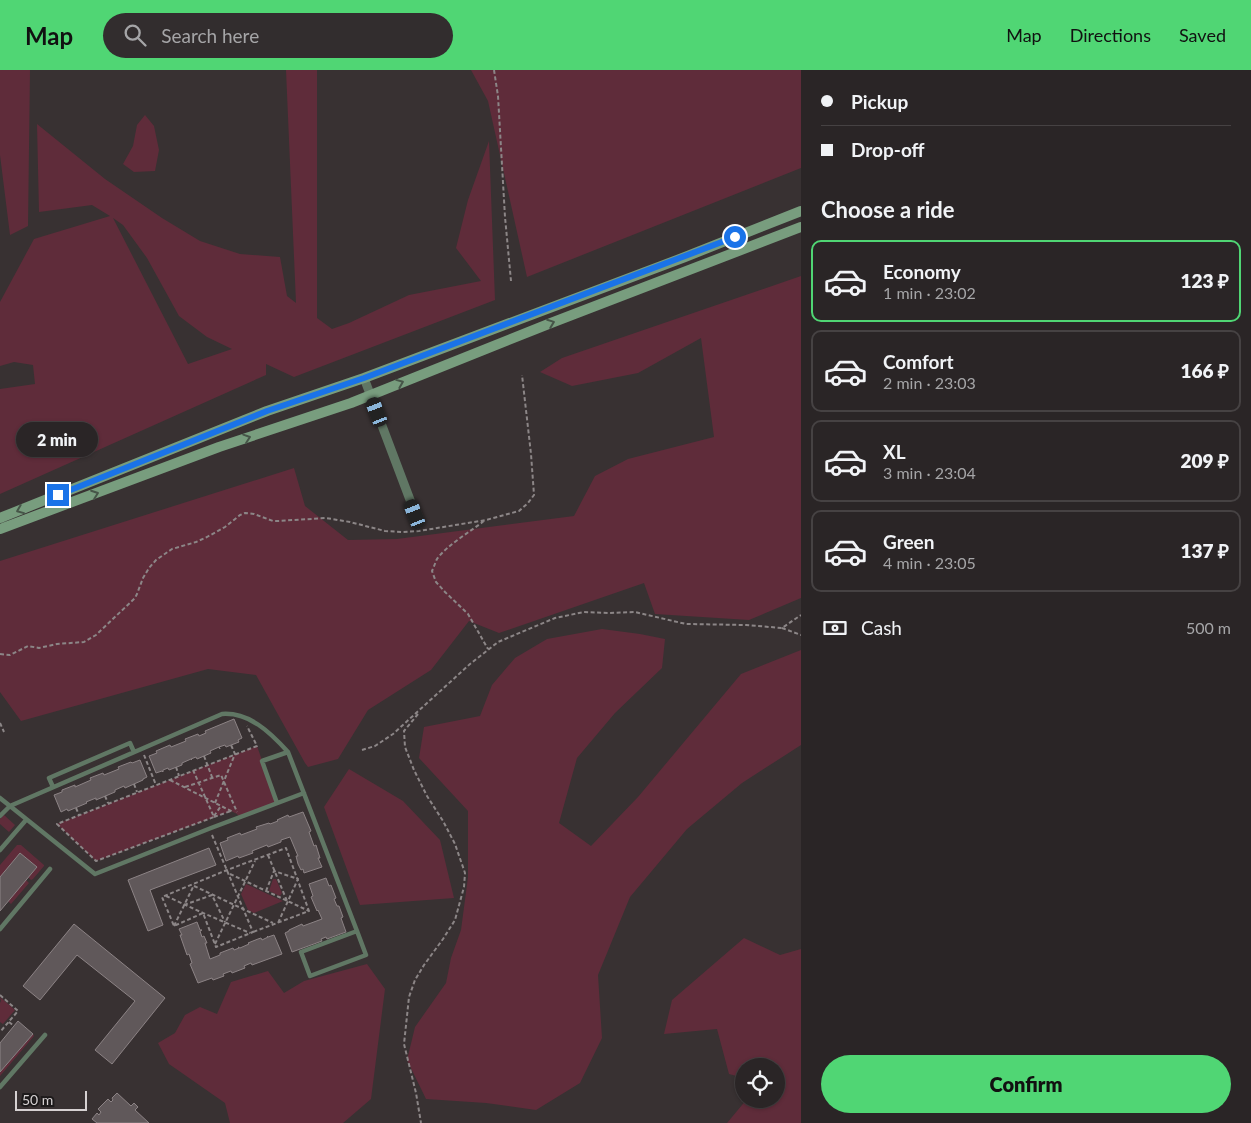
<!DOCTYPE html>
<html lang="en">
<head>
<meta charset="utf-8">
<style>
  body { margin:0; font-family:Lato,sans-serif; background:#322d2e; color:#f1f3f6; height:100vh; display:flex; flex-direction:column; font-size:19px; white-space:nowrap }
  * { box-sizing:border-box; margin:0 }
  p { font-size:16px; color:#a5a5a7 }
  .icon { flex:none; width:28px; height:28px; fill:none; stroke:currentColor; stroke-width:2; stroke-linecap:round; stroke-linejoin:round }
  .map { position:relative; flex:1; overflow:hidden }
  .details { display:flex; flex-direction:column; background:#2a2526; width:450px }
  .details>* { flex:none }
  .top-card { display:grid; align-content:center; height:110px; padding:0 20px; background:#2a2526 }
  .tools { position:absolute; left:735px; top:988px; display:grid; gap:10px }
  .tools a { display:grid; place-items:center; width:50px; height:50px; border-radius:50%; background:#2a2526; box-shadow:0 1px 4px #0004,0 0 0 1px #464243; font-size:25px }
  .scale { position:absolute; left:15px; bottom:12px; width:72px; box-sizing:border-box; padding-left:5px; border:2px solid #d6d1d2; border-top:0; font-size:14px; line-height:18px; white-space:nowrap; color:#d6d1d2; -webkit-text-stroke:4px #1d1a1b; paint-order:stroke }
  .end { position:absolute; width:22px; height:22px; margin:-11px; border:6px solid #1a73e8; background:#fff; box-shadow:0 0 0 2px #fff }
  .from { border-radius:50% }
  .bubble { position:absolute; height:35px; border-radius:18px; background:#2a2526; box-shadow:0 1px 4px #0004,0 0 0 1px #464243; font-size:16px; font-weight:800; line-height:35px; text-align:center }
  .car { position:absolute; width:15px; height:30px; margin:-15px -8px; border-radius:6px; box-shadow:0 0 4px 1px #0007; background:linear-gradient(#222 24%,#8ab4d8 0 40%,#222 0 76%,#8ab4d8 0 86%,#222 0) }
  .top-card b { display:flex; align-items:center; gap:18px; height:48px; font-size:19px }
  .top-card b+b { border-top:1px solid #464243 }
  .top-card i { width:12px; height:12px; background:#f1f3f6 }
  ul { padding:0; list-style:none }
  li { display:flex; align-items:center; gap:15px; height:82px; margin:0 10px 8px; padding:0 10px; border:2px solid #464243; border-radius:10px }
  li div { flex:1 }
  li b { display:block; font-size:19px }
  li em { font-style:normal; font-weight:800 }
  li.active { border-color:#50d674 }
  li>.icon { width:45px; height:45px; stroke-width:1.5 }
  h2 { padding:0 20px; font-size:22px; line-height:60px }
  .pay { display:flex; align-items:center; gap:12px; height:55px; padding:0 20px; font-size:19px }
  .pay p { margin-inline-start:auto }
  .action { display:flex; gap:10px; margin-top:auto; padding:10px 20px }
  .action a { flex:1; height:58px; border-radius:30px; background:#50d674; color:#111; font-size:20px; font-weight:800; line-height:58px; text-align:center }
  header { display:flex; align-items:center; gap:30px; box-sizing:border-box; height:70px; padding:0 25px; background:#50d674; color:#111 }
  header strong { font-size:24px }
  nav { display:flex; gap:28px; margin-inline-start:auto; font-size:18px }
  .search { width:350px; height:45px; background:#322d2e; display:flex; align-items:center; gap:12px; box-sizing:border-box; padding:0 18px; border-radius:28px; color:#a5a5a7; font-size:19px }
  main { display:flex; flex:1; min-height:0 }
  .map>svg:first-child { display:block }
  .green { fill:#5f2c3a; fill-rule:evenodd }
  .building { fill:#60585a; stroke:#8c8385 }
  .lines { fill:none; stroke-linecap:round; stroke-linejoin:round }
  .path { stroke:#8c8687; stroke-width:2; stroke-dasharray:4 2.5; stroke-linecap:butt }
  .service { stroke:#607764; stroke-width:4.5 }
  .minor { stroke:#607764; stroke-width:9 }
  .secondary { stroke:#789d7e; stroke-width:10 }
  .oneway { stroke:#465548 }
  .route { stroke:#1a73e8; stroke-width:6 }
</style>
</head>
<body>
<header>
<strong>Map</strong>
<div class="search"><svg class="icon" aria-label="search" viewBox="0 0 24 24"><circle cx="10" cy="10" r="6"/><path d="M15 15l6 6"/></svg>Search here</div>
<nav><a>Map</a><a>Directions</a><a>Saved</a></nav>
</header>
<main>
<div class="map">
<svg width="801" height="1053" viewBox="0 0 801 1053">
  <rect width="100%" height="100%" fill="#383132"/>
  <path class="green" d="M0,0h30l-2,156 -18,9 -10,-80z
    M286,0h31v248l15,11 17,-6 60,-28 72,-14 -25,-33 12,-48 21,-59 6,159 -201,77 -28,-13v11l-266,119v-105l35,-5 -2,-19 -19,-3 -14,4v-64l34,-63 76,-23 -18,-11 -53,7 -2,-88 68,55 57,39 38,23 40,13 40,3 7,39 9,7zM113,148l10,7 24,33 32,58 28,21 25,12 -44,15z
    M471,0h330v98l-274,109 -39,-176z
    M145,45l9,11 5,24 -4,21 -21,1 -11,-8 10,-18 4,-21z
    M801,206v322l-52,22 -94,-6 -11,-31 -145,50 -30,-12 -38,49 -63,40 -30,49 -30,8 -3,-4 -49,-88 -48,-6 -187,52 -21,-29v-131l294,-93 11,38 43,34 49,-1 177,-23 21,-40 33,-17 86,-22 -13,-99 -63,35 -66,13 -32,-14 22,-14z
    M602,559l38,5 25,5 -3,29 -47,45 -38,45 -18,65 32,23 47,-49 103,-123 60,-24v95l-59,38 -55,46 -57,68 -32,78 4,63 -22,45 -44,27 -50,-7 -60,-4 -19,-39 8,-33 31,-44 5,-25 10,-28 7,-53v-66l-49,-53 5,-31 56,-11 12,-31 23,-27 32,-19z
    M257,676l20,57 -38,14 -2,-3 -6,-3 -135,50 -39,-37z
    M349,699l54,32 37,39 14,58 -94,7 -36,-98z
    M4,745l11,10 -6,7 -9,-8v-5z
    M17,775h4l23,20v1l-11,13 -2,1 -3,-3 9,-10 -17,-14 -20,24v-12z
    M273,809h3l6,14 -2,3 -11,-5z
    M26,810l3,3 -18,21 -3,-3z
    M246,814l37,17 -29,12 -6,-3 -7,-16z
    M744,868l36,17 21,-6v174h-74l20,-24h29v-33h-32v12l-15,-4 -12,-45 -53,5 8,-34z
    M367,894l18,25 -14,110 -28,24h-113l-5,-20 -56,-39 -11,-21 17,-10 10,-18 15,-8 17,7 14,-32 37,-11 16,22 20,-12z
    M0,927l15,13 -12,14 -3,-2v-19l1,-2z
    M33,964l1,2 -34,40v-4z"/>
  <path class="building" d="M234,649l8,19 -4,2 1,2 -13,5 -1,-2 -6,2 1,2 -1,-2 -9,4 1,2 -14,6 -1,-2 -5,2 1,1 -1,-1 -9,4v2l-13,5 -1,-2 -5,2v2l-1,-1 -6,2 -7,-17 8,-3 -1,-2 14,-6 1,2 15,-6 -1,-2 13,-5 1,2 7,-3 -1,-2z
    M140,690l7,17 -4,2v1l-18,8 -1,-2 -9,4v2l-19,8v-2l-10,4 1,1 -19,8 -1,-2 -6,3 -7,-17 8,-3v-2l13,-5v2l16,-7 -1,-2 13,-5 1,2 15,-6 -1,-2 13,-5 1,1z
    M303,742l8,19 -2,1 5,14 2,-1 4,13h-2l4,9 -18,6 -1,-4 -2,1 -3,-6 -2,-8h2l-8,-19 -9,3v2l-13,5 -1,-2 -15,6 1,2 -14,5 -1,-2 -12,5 -6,-18 8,-3 -1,-2 13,-5 1,2 16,-6 -1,-2 13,-4 1,1 8,-3 -1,-1 11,-5 1,2z
    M209,778l7,17 -66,25 13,35 -15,6 -20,-51z
    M20,783l17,14 -37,44v-34z
    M326,808l3,8 2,-1 5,13 -2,1 3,7h2l4,11 -2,1 5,14 -19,7 -1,-2 -5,2 1,2 -30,11 -7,-19 4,-2v-1l13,-6 1,2 19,-7 -4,-9 -1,1 -6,-14 2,-1 -4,-12z
    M197,852l3,8h2l-2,1 2,6 2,-1 3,7h-2l5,16 10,-4v-2l13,-5 1,2 5,-2 -1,-1 2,1 9,-4 -1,-1 10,-4 3,-1 1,2 6,-3 -1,-1 1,1 6,-2 8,19 -30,11 -1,-2 -7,3 1,2 -13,5 -1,-2 -8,3 1,2 -11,4 -1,-2 -14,5 -8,-19 2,-1 -3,-9 -2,1 -7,-20h2l-3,-6z
    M74,854l91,74 -53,66 -17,-14 40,-49 -58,-46 -37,45 -17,-14z
    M18,951l15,13 -33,38v-29z
    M117,1023l14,13 3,-3 4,4 -3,3 14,13h-52l-5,-4 5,-6 2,2 2,-3 -3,-3 10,-10 3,3 2,-2 -1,-2z"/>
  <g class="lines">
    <path class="path" d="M494,0l4,26 7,121 6,64
      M484,451c-13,10 -38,25 -47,38 -2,4 -3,8 -5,12l4,11 9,10 23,22 20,35
      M782,558l19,7
      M0,584l10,1 18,-9 11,2 18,-4 27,-2 12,-7 39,-37 2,-4 6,-16 6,-10 7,-8 16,-11 24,-7 11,-5 18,-10 15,-12 5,-2 9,1 19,7h5l48,-3 24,4 35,9 18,1 16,-1 67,-11 33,-9 9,-8 6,-8 -3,-41 -9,-79
      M418,644l-14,17 1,16 9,23 13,26 16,25 12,23 10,29 -1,14 -9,33 -12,19 -19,26 -9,15 -6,17 -5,47 12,49 5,30
      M0,653l4,9
      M362,680l13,-4 18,-12 77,-70 28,-22 57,-24 29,-6 25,1 26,-1 51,12 60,1 36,3 19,-13
      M144,685l12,30
      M204,686l8,21
      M176,697l3,9
      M193,700l21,47 -118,44 -39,-37c66,-26 133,-52 200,-78l-10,-20
      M170,710l63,32
      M134,714l3,8
      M185,717l36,-12 16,37
      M105,726l3,7
      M215,733l20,-49 -4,-9
      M76,738l3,7
      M214,746l7,-10
      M214,747l17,-6
      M212,765l41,97 -37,15 -13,-34 -29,13 -12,-29 65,-27 59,-22 23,63 -56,21
      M268,785l19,46
      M230,804l79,37
      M194,816l79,37
      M266,821l8,-20 24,8 -20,44
      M166,826l37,17 47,20
      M184,835l28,-10 13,27
      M174,856l20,-41
      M215,874l40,-83
      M0,925l18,16 -18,21
      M9,952l5,4"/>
    <path class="service" d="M53,717l-4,-9 81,-35 4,9
      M0,728l10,8 212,-92c27,-2 48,18 66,38l69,179 9,24 -56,21 -9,-24 56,-21
      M277,733l-15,-42 26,-9
      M0,746l10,-10 85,68 116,-46 93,-35
      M0,780l26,-30
      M0,859l50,-60
      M0,1017l45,-52"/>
    <path class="minor" d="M364,308l51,135"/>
    <path class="secondary" d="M0,448l267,-107 97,-33 321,-121 116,-46
      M0,459l219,-82 132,-44 200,-80 250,-96"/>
  </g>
  <defs><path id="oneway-chevron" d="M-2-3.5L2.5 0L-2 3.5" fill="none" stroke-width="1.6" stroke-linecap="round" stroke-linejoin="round" transform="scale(1.25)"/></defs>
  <g class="oneway">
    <use href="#oneway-chevron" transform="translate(551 253) rotate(-21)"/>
    <use href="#oneway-chevron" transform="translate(400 313) rotate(-22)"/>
    <use href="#oneway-chevron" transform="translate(247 368) rotate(-19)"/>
    <use href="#oneway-chevron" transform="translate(95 424) rotate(-20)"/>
    <use href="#oneway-chevron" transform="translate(20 440) rotate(158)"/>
  </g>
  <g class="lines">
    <path class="route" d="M58,425l209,-84 97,-33 371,-141"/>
  </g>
</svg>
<div class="tools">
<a><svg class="icon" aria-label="locate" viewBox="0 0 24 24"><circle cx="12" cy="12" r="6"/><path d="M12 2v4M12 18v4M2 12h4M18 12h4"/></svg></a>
</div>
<div class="scale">50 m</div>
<i class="end from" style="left:735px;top:167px"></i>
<i class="end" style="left:58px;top:425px"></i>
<div class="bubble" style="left:16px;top:352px;width:82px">2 min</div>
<i class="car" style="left:377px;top:342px;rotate:339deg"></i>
<i class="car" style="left:415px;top:444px;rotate:339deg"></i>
</div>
<section class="details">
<div class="top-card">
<b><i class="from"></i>Pickup</b>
<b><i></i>Drop-off</b>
</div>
<h2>Choose a ride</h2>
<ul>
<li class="active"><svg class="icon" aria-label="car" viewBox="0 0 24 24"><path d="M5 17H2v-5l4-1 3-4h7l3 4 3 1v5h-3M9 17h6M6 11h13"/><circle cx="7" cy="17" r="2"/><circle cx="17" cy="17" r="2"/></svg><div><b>Economy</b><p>1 min · 23:02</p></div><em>123 ₽</em></li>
<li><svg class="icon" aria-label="car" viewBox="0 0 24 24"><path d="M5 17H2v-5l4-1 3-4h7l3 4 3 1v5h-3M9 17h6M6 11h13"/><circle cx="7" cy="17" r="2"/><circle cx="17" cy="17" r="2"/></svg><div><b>Comfort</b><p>2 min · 23:03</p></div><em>166 ₽</em></li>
<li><svg class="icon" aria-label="car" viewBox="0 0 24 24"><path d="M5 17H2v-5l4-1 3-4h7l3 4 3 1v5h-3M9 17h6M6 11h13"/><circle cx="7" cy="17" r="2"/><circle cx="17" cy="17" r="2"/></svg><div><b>XL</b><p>3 min · 23:04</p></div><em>209 ₽</em></li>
<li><svg class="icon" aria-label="car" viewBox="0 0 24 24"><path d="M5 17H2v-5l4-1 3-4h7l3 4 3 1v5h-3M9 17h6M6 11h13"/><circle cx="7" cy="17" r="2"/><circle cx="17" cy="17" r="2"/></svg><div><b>Green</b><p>4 min · 23:05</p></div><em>137 ₽</em></li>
</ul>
<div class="pay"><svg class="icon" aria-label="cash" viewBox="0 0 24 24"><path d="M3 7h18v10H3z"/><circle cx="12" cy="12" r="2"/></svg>Cash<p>500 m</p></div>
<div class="action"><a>Confirm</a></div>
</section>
</main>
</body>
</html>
